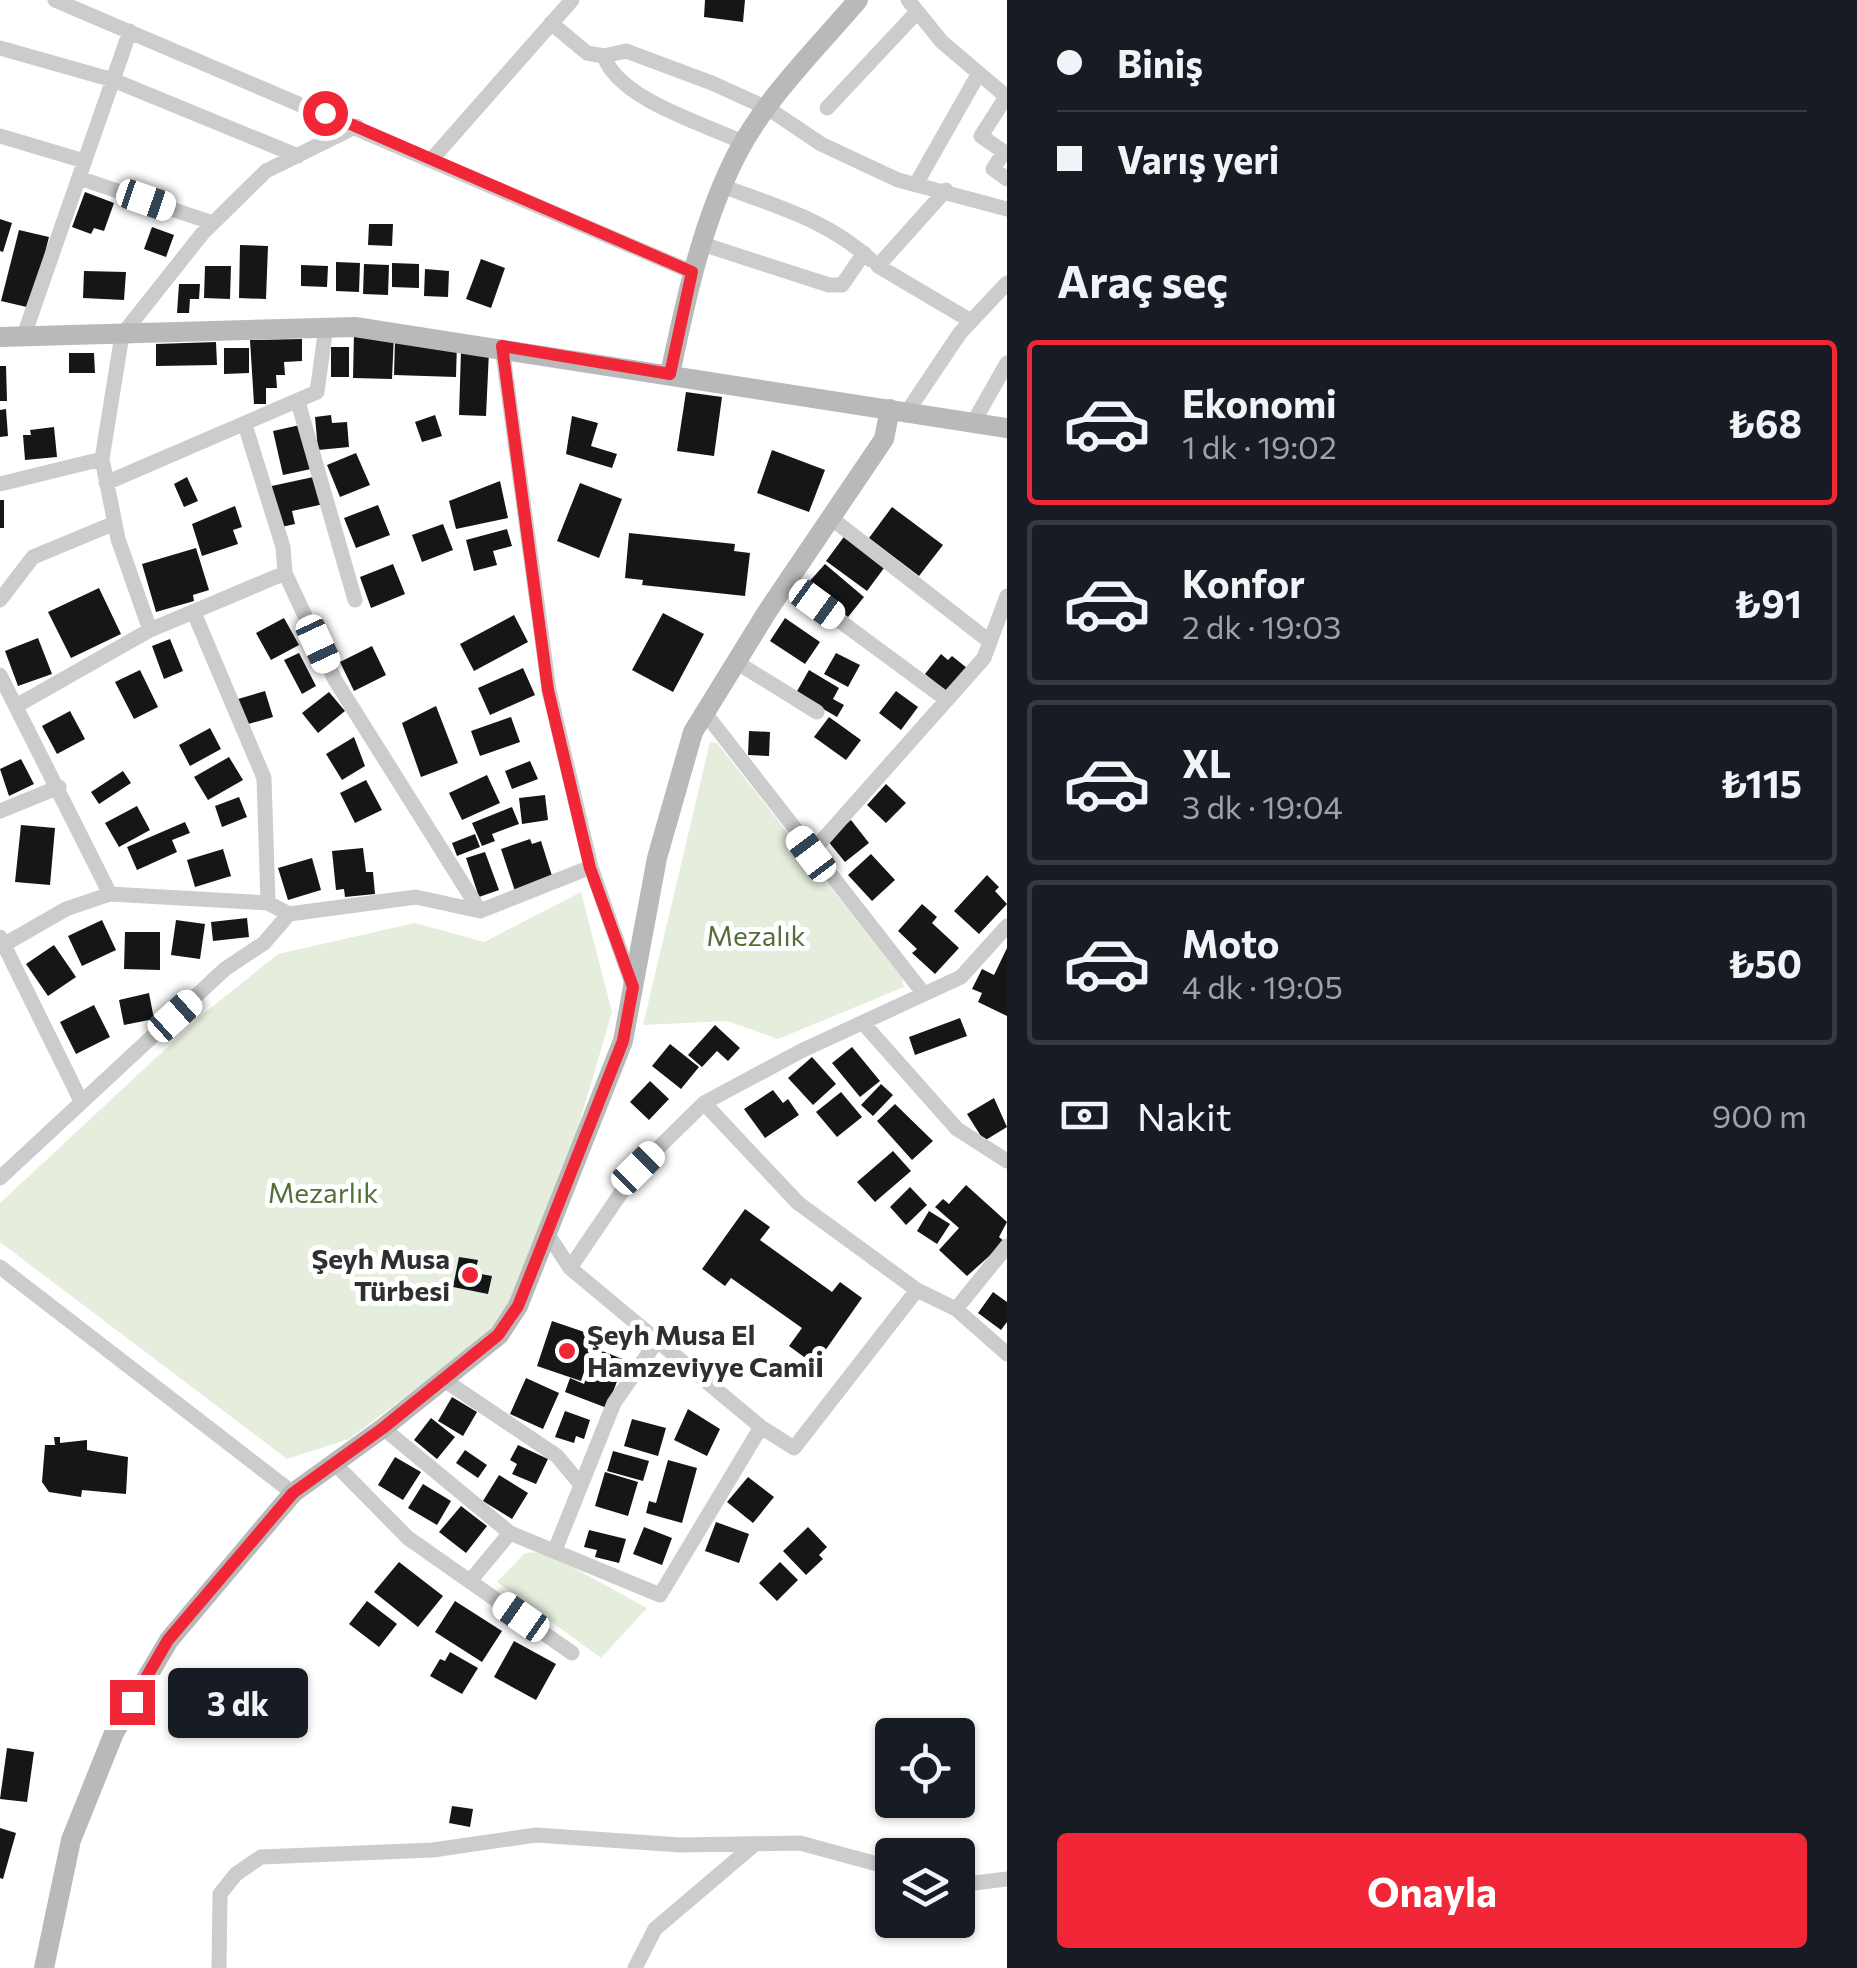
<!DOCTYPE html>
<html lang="tr">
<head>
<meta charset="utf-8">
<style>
  body { margin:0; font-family:Commissioner,sans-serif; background:#20242c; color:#f1f3f6; height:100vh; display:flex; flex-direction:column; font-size:38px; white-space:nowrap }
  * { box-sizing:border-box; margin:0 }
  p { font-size:32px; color:#9ea1a6 }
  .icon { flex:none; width:55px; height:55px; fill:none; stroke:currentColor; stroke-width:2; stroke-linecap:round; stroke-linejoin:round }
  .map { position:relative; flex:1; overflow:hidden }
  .details { display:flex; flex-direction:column; background:#171b24; width:850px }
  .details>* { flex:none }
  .top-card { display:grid; align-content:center; height:220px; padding:0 50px; background:#171b24 }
  .buttons { position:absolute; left:875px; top:1718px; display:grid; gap:20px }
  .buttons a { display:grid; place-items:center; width:100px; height:100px; border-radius:10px; background:#171b24; box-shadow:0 2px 8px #0004; font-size:50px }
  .end { position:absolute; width:45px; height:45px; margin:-22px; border:12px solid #f12636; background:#fff; box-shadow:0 0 0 5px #fff }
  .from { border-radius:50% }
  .bubble { position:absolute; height:70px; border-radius:10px; background:#171b24; box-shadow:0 2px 8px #0004; font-size:32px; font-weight:700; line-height:70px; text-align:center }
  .car { position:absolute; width:30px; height:60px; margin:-30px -15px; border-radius:12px; box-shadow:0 0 8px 2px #0007; background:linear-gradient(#fff 24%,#345 0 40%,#fff 0 76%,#345 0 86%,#fff 0) }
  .top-card b { display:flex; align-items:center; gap:35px; height:95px; font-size:38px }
  .top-card b+b { border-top:2px solid #363941 }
  .top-card i { width:25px; height:25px; background:#f1f3f6 }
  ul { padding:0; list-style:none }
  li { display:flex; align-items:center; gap:30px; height:165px; margin:0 20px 15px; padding:0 30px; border:5px solid #363941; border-radius:10px }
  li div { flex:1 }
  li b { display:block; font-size:38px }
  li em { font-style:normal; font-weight:700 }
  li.selected { border-color:#f12636 }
  li>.icon { width:90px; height:90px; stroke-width:1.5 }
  h2 { padding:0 50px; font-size:45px; line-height:120px }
  .pay { display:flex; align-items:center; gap:25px; height:110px; padding:0 50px; font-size:38px }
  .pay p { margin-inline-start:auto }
  .action { display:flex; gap:20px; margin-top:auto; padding:20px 50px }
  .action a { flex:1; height:115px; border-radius:10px; background:#f12636; color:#fff; font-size:40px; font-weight:700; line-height:115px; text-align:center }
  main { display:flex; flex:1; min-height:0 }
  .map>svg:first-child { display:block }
  .green { fill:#e5eddc }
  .building { fill:#161616 }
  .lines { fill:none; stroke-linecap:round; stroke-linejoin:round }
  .street { stroke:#ccc; stroke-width:15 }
  .secondary { stroke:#b9b9b9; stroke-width:20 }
  .route { stroke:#f12636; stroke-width:12 }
  .poi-dot { fill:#f12636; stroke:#fff; stroke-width:4 }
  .labels { text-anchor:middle; stroke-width:10; stroke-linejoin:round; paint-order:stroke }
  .park-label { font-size:28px; fill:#526e39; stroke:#fff }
  .poi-label { font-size:28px; font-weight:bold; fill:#2f2f2f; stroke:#fff; text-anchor:end }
</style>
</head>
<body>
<main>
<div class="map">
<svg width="1007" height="1968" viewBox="0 0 1007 1968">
  <rect width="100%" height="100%" fill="#fff"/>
  <path class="green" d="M710,742l7,1 185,235 2,9 -126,52 -51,-18 -84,4z
    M581,892l31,120 -65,221 -49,94 -149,112 -62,20 -287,-217v-39l202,-188 76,-61 137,-31 69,19z
    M545,1552l102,56 -46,50 -104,-76 28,-29z"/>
  <path class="building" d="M705,0h40l-2,22 -39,-5z
    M85,192l29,11 -10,28 -10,-3 -3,6 -19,-7z
    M0,219l12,4 -9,29 -3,-1z
    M369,224h24l-1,22 -24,-1z
    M152,227l22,8 -8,22 -22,-8z
    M19,230l30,7 -18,71 -30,-7z
    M240,245l28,1 -2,53 -27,-1z
    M481,259l24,9 -14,40 -25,-9z
    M336,262l24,1 -1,29 -23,-1z
    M392,263l27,1v24l-27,-1z
    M364,264l25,1 -1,30 -25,-1z
    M301,265l27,1 -1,21 -26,-1z
    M205,266h26l-1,33 -26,-1z
    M425,269l24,2 -1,26 -24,-1z
    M84,271l42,1 -2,28 -41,-2z
    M179,284h21l-1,15h-9l-1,14h-12z
    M354,333l40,1 -2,45 -39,-1z
    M302,339v22l-18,1 1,13h-9l1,13h-11v16h-12l-4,-64z
    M395,339l62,2 -1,36 -62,-2z
    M216,342l1,23 -61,1v-22z
    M331,347h18v30h-18z
    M224,348h25v25l-25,1z
    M461,350l28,1 -3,65 -27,-1z
    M69,353h25l1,20h-26z
    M0,366h6l1,35h-7z
    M686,392l36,5 -8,59 -37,-5z
    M6,409l2,27 -8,1v-27z
    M331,415l1,8 15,-1 2,25 -31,3 -3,-33z
    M435,415l7,21 -20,6 -7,-20z
    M572,416l26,7 -7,23 26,8 -5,14 -46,-14z
    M300,425l11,44 -28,6 -10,-44z
    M54,427l3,30 -32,3 -2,-25h8l-1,-5z
    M772,450l53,20 -16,42 -52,-19z
    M356,453l14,32 -30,12 -13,-32z
    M318,476l6,28 -32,7 3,13 -18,4 -10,-41z
    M187,477l11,24 -14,6 -10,-23z
    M500,481l8,37 -52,11 -7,-28z
    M580,483l42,16 -23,59 -42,-17z
    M0,500h4v28h-4z
    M378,505l12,30 -34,13 -12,-30z
    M235,506l7,21 -9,3 5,14 -36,12 -10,-32z
    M892,507l51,38 -24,31 -50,-38z
    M443,524l10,26 -31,12 -10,-27z
    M507,529l5,17 -19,5 4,14 -23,6 -8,-31z
    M629,533l106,11 -1,7 16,2 -5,43 -103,-11 1,-5 -18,-2z
    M846,534l41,30 -20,27 -41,-30z
    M196,548l13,42 -16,5 1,6 -38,11 -14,-48z
    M393,564l12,30 -34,14 -11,-31z
    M825,564l39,33 -16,20 -40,-34z
    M99,588l22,46 -50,24 -23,-46z
    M663,613l41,21 -31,58 -41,-22z
    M514,615l14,27 -54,29 -14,-27z
    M284,618l15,27 -28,15 -15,-27z
    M785,618l35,24 -15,22 -35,-23z
    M38,638l14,36 -34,12 -13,-35z
    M170,639l13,32 -19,8 -12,-33z
    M372,646l14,29 -32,16 -14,-29z
    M299,653l17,33 -14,8 -18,-34z
    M836,653l24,12 -12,22 -24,-13z
    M941,654l7,6 4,-4 15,12 -20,24 -22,-18z
    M523,668l12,27 -45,20 -12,-27z
    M140,670l18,37 -24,12 -19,-37z
    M809,670l30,18 -6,11 11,6 -7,12 -41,-24z
    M265,691l8,26 -28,8 -7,-26z
    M896,691l22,16 -17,23 -22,-17z
    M329,692l16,19 -27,22 -16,-20z
    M436,706l22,57 -37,14 -19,-54z
    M70,711l15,28 -28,15 -15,-28z
    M511,717l9,25 -40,14 -9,-25z
    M829,717l32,23 -15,20 -32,-23z
    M210,728l11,21 -31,17 -11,-21z
    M749,731l21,1 -1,24 -21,-1z
    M354,737l11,29 -23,14 -16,-26z
    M229,757l14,23 -35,20 -14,-23z
    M21,759l13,25 -25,12 -9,-27z
    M530,761l8,18 -26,10 -7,-18z
    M123,771l8,12 -32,21 -8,-12z
    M487,775l13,28 -38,17 -13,-27z
    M366,780l16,30 -27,13 -15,-30z
    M886,784l20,19 -20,20 -19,-18z
    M545,795l3,25 -26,4 -3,-26z
    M239,797l8,20 -25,10 -7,-21z
    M137,806l13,24 -31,17 -14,-24z
    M512,807l7,17 -27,10 3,7 -13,5 -10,-23z
    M851,820l18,23 -24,19 -18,-22z
    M185,822l5,11 -18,7 5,12 -40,18 -10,-23z
    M21,825l34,3 -5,57 -35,-3z
    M475,834l5,13 -23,9 -5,-13z
    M530,839l2,5 9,-3 12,38 -38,12 -14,-42z
    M363,848l3,24h7l2,22 -30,3 -1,-8 -8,1 -4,-39z
    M223,849l8,27 -36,11 -8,-27z
    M485,852l14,38 -20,7 -13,-39z
    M871,854l24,26 -23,21 -24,-26z
    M312,858l9,32 -33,10 -10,-32z
    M987,875l12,12 -4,4 12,13 -28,30 -25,-23z
    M922,904l15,13 -5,6 27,25 -24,26 -23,-21 5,-4 -19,-18z
    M247,918l2,19 -36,4 -2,-19z
    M102,920l14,30 -34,16 -14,-30z
    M176,920l29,4 -5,35 -29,-4z
    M125,932h35v38l-36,-1z
    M54,945l22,32 -28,19 -22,-32z
    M1007,948v68l-29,-14 4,-9 -10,-4 10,-20 12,6z
    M149,993l5,26 -30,6 -5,-25z
    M94,1005l16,32 -34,17 -16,-32z
    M960,1018l7,18 -52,19 -6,-18z
    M715,1025l25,23 -12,13 -11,-10 -15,16 -14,-12z
    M670,1044l29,23 -18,22 -29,-23z
    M852,1047l28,34 -20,16 -28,-34z
    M812,1057l24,27 -23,21 -25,-27z
    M650,1081l19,18 -20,21 -19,-18z
    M881,1084l12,11 -20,21 -12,-11z
    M773,1090l10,13 5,-4 11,16 -34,23 -21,-29z
    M841,1092l21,25 -25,20 -21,-25z
    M994,1098l13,29 -23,14 -17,-27z
    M895,1104l38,37 -21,19 -35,-39z
    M893,1151l18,20 -36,31 -18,-20z
    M966,1185l41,37 -8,15 6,5 -38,34 -28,-26 20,-22 -24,-21 8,-8 6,5z
    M910,1187l17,18 -21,20 -16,-18z
    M745,1209l25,18 -10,13 72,52 8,-10 22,16 -47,67 -26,-19 13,-18 -71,-50 -6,8 -23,-17z
    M929,1211l21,13 -13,20 -20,-13z
    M459,1257l19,3 -3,13 17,3 -4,18 -35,-7z
    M993,1292l14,10v20l-6,8 -23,-17z
    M552,1321l44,15 -15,45 -44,-15z
    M597,1349l28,11 -18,48 -42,-16 5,-14 14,6z
    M526,1378l33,15 -16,36 -33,-15z
    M452,1397l25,15 -14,24 -25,-15z
    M688,1409l32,20 -13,27 -33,-16z
    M565,1411l25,9 -6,19 -8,-3 -2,7 -19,-6z
    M431,1418l24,19 -18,22 -23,-19z
    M632,1419l34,9 -8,28 -34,-10z
    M54,1437h6v6l27,-3v10l41,7 -2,37 -44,-4 -1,7 -32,-5 -7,-10 3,-37h10z
    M518,1445l30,14 -12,25 -24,-10 5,-10 -7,-4z
    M465,1450l22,15 -9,13 -22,-15z
    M613,1451l36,10 -6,20 -36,-10z
    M395,1457l26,15 -18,28 -25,-15z
    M668,1460l29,8 -15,55 -36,-10 3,-12 7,2z
    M605,1472l33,10 -10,34 -33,-10z
    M499,1475l29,18 -16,26 -29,-18z
    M748,1477l26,20 -21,26 -26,-21z
    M423,1484l28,17 -14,24 -29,-17z
    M461,1506l26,20 -21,27 -27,-21z
    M716,1522l33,12 -10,29 -34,-12z
    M644,1527l28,11 -10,27 -29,-11z
    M808,1527l19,20 -8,8 4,4 -17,16 -23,-24z
    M589,1530l37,9 -7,24 -24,-6 2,-7 -13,-3z
    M399,1562l44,34 -25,31 -44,-35z
    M780,1562l18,18 -21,21 -18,-18z
    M367,1601l30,23 -18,23 -30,-23z
    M455,1601l47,30 -20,31 -47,-30z
    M514,1641l42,23 -20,36 -42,-23z
    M450,1652l28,16 -16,26 -32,-18 10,-17 5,2z
    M7,1748l27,4 -7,50 -27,-3z
    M452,1806l21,3 -3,18 -21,-4z
    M0,1828l16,5 -13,46 -3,-1z"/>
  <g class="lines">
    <path class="street" d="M55,0l637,272
      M908,0l34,42 65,55
      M551,23l36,30 17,3 22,-5 86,32 57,26 52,35 77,36 109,29
      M0,48l113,32 185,76
      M604,56c14,43 100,68 141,87
      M1006,97l-25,39 23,16 -11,17 14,10
      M827,108l90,-96
      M0,136l84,25
      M432,159l140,-159
      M79,178l134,45
      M916,184l63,-111
      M725,187c53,20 104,34 146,73
      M946,190l-68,76 93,55
      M702,244l127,41h13l22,-32
      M23,338l107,-307
      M502,347l47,343 42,177
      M298,402l57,198
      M907,412l53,-79 47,-50
      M973,423l34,-60
      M245,425l38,122 2,26 50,107 145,231
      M106,483l211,-91 9,-65
      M0,484l102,-25
      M831,518l158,123
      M787,582l160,118
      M0,600l33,-43 82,-34
      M194,613l70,165 4,125
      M150,630l-32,-91 -16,-80 20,-124 80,-101 64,-63 91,-45
      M736,662l81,50
      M0,675l110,219
      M16,706l134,-76 135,-57
      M705,713l219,281
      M0,811l59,-24
      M811,853l173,-195 23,-62
      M0,937l81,164
      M0,947l66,-38 44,-15 158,9 21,11 127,-17 64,14 111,-44 42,120
      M863,1023l94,106 50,32
      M704,1103l94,100 119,87 39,19 51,45
      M0,1178l225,-209 39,-26 25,-29
      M547,1233l23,35 191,159
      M0,1267l293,226
      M570,1268l68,-100 66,-65 97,-52 160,-74 46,-51
      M956,1309l51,-63
      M444,1380l113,76 24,29
      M383,1428l127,105 150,62 101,-168 33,21 123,-158
      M334,1463l74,75 164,115
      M555,1550l59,-147 43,-62
      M470,1581l40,-48
      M958,1885l49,-6
      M219,1968l1,-74 16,-20 25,-17 172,-7 103,-15 145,10 119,-2 92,25
      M635,1968l20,-39 100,-85"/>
    <path class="secondary" d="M0,337l355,-10 652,101
      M670,374c16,-75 32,-153 68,-222 29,-55 79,-104 120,-152
      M44,1968l27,-128 43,-107 55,-93 124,-147 90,-65 116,-93 19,-29 105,-265 34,-183 36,-126 74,-120 117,-173 6,-30"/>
  </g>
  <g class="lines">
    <path class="route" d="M132,1702l36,-62 125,-147 90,-65 115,-93 20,-29 105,-265 10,-54 -43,-119 -42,-178 -46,-344 168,28 22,-102 -367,-159"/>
  </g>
  <g class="poi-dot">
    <circle cx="470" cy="1275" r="10"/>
    <circle cx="567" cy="1351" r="10"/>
  </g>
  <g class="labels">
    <g class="park-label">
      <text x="756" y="946">Mezalık</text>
      <text x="323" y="1203">Mezarlık</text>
    </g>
    <g class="poi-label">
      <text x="450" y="1269">Şeyh Musa<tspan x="450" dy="32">Türbesi</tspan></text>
      <text x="587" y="1345" text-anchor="start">Şeyh Musa El<tspan x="587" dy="32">Hamzeviyye Camiİ</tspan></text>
    </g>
  </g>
</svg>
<div class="buttons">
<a><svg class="icon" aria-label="locate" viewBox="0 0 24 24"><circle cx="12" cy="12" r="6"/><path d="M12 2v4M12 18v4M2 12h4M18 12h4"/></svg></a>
<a><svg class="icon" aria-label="layers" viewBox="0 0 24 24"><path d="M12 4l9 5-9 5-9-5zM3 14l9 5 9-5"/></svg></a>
</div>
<i class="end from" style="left:325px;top:113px"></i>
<i class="end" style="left:132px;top:1702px"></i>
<div class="bubble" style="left:168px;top:1668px;width:140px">3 dk</div>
<i class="car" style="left:146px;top:200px;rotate:109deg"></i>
<i class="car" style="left:817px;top:604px;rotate:126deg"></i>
<i class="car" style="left:318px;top:644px;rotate:155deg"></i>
<i class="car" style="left:811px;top:854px;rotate:323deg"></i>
<i class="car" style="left:175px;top:1016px;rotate:48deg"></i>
<i class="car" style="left:638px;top:1168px;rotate:45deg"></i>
<i class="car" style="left:521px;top:1617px;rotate:305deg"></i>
</div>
<section class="details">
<div class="top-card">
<b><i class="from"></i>Biniş</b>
<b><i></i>Varış yeri</b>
</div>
<h2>Araç seç</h2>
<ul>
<li class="selected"><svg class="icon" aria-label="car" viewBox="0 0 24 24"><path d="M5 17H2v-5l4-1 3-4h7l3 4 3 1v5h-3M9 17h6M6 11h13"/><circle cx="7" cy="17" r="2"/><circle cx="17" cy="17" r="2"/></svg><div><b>Ekonomi</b><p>1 dk · 19:02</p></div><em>₺68</em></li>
<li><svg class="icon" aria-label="car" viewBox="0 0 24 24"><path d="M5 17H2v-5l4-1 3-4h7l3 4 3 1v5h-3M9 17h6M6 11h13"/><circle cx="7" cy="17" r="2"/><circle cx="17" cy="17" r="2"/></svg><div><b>Konfor</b><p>2 dk · 19:03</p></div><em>₺91</em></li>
<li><svg class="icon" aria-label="car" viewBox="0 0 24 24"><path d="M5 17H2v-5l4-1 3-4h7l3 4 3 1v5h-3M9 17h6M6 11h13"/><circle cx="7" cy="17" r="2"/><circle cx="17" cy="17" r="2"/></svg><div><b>XL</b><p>3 dk · 19:04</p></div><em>₺115</em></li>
<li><svg class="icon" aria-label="car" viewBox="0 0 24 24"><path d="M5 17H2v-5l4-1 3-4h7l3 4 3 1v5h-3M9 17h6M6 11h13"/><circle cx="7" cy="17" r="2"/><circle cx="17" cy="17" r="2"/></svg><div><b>Moto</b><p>4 dk · 19:05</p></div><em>₺50</em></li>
</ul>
<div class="pay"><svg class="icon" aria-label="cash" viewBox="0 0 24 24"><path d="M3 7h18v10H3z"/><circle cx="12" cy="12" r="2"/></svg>Nakit<p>900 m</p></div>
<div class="action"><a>Onayla</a></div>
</section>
</main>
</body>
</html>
